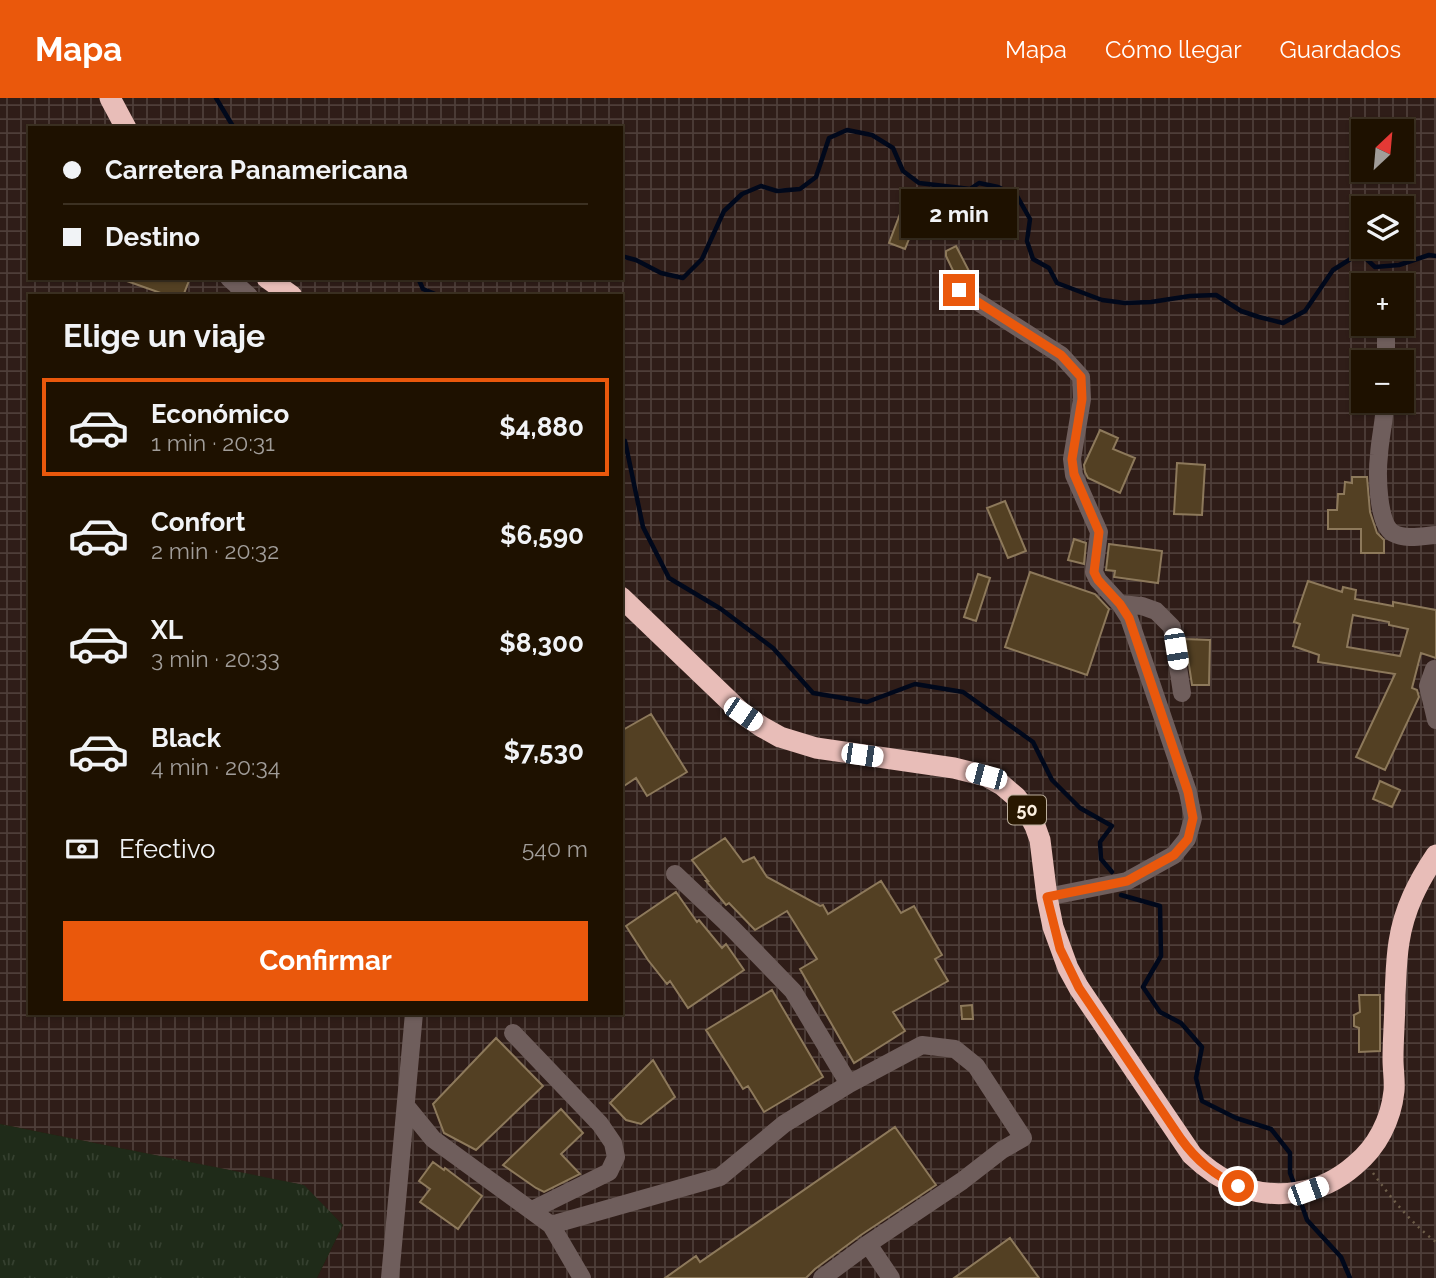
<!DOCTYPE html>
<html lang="es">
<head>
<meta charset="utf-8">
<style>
  body { margin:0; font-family:Raleway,sans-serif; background:#2b1f0f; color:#f1f3f6; height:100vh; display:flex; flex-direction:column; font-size:26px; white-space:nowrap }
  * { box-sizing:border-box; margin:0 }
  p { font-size:23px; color:#a19d99 }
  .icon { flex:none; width:38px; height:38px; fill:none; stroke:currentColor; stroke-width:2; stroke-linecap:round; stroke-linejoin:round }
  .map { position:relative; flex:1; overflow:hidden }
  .sheet { position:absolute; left:28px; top:196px; width:595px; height:721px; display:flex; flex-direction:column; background:#1e1100; border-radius:0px; box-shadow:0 2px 5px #0004,0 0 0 2px #3c3122 }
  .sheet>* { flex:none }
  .hud { position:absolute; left:28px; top:28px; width:595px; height:154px; border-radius:0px; box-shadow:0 2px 5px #0004,0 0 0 2px #3c3122; display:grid; align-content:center; height:154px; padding:0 35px; background:#1e1100 }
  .needle { width:46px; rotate:26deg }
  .tools { position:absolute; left:1351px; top:21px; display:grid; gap:14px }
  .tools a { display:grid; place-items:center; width:63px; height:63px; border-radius:0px; background:#1e1100; box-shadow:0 2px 5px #0004,0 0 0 2px #3c3122; font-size:35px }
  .end { position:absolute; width:32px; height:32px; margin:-16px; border:9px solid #ea580c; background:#fff; box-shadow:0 0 0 4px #fff }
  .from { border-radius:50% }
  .bubble { position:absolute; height:49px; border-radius:0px; background:#1e1100; box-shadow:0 2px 5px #0004,0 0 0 2px #3c3122; font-size:23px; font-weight:700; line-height:49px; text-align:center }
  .car { position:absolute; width:21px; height:42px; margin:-21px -10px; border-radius:9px; box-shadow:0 0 5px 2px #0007; background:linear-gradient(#fff 24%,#345 0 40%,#fff 0 76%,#345 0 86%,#fff 0) }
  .hud b { display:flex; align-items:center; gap:24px; height:66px; font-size:26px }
  .hud b+b { border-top:2px solid #3c3122 }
  .hud i { width:18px; height:18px; background:#f1f3f6 }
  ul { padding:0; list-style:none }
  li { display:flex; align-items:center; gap:21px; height:98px; margin:0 14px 10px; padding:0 21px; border:4px solid transparent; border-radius:0px }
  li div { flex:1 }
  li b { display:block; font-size:26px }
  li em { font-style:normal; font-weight:700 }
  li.on { border-color:#ea580c }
  li>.icon { width:63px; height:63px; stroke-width:1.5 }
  h2 { padding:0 35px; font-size:32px; line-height:84px }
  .pay { display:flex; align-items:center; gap:18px; height:77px; padding:0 35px; font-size:26px }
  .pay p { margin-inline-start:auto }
  .action { display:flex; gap:14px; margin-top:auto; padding:14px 35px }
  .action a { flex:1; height:80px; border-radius:0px; background:#ea580c; color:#fff; font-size:28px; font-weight:700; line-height:80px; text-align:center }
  header { display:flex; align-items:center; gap:42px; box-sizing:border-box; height:98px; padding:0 35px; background:#ea580c; color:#fff }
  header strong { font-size:33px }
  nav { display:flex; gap:38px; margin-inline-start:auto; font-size:24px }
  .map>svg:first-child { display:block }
  .industrial { fill:url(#industrial-grid); fill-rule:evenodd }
  .grass { fill:url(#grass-tufts) }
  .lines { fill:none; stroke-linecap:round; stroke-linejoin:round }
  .stream { stroke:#00081b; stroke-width:4.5 }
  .building { fill:#534023; stroke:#8d795b; stroke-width:2; fill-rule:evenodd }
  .path { stroke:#6e5e4a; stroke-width:2.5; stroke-dasharray:2 5; stroke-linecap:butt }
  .minor { stroke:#6f5e5c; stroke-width:18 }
  .highway { stroke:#e8bdb8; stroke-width:21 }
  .route { stroke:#ea580c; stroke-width:9 }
  .labels { text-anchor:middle; stroke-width:7; stroke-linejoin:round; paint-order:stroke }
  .shield { fill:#281700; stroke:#bcaf9d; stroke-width:2 }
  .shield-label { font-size:18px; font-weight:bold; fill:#fcf0e0 }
</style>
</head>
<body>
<header>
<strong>Mapa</strong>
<nav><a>Mapa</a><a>Cómo llegar</a><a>Guardados</a></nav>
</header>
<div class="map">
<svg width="1436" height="1180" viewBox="0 0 1436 1180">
  <defs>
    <pattern id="industrial-grid" width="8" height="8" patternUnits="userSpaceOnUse" patternTransform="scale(1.75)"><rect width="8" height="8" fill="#2f1d18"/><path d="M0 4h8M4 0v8" fill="none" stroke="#4e3e39"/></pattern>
    <pattern id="grass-tufts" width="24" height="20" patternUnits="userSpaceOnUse" patternTransform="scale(1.75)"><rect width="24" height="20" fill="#1f2b19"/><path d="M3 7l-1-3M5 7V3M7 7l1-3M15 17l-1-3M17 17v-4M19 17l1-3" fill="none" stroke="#35402f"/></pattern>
  </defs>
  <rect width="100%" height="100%" fill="#281700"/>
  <path class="industrial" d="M0,0h1436v1180h-1119l26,-53 -40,-40 -303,-61zM30,30h591v150h-591zM1363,33h39v39h-39zM1363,110h39v39h-39zM1363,187h39v39h-39zM30,198h591v717h-591zM1363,264h39v39h-39z"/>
  <path class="grass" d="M0,1026l304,61 39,40 -26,53h-317z"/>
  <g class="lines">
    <path class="stream" d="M216,0l18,30
      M621,158l15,4 25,13 22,5 19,-19 22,-48 18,-17 19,-8 16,5 23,-2 16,-12 13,-39 18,-8 25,5 21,13 10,23 16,12 51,6 9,-6 19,4 19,9 13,23 -3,22 6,18 16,9 8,15 45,17 23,3 26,-1 39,-6 26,-1 25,16 18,6 24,6 22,-12 28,-41 27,-17 15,14 24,-2 30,-10 7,1
      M418,180l5,11 17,7
      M621,342l4,1 18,86 26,51 52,31 52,39 40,45 54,9 48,-18 48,8 70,50 19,38 28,28 32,18 -12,16 1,17 11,13
      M1121,797l39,11 1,50 -18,31 17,25 21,11 21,24 -6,31 6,23 34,17 35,11 19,24v20l5,13
      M1299,1099l8,23 34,37 9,21"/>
  </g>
  <path class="building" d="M903,108l42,16 -7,16 -25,-9 -8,20 -16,-6z
    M956,148l14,27 -13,6 -11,-23v-5z
    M124,180h66l-7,18h-14l-45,-16z
    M1100,332l18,8 -5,11 22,9 -15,35 -32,-15 -3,-6 -1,-7z
    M1177,365l28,2 -3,50 -28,-1z
    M1352,379h15l3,35 7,21 7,7v13h-23v-24h-33v-19h9l1,-16h6l1,-12 7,1z
    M1005,403l21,50 -18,7 -21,-50z
    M1074,441l12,4 -2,21 -16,-4z
    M1109,446l53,7 -4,32 -44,-6 1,-6 -9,-1z
    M1030,474l65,22 14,15 -22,66 -82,-28z
    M978,476l12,4 -14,43 -12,-4z
    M1308,483l34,11 1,-5 13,3 -1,9 38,7v-4l43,8v48l-15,-5 -9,35 5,2 2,7 -34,73 -29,-13 39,-83 -77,-12 1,-7 -26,-9 7,-22 -6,-2zM1353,517l36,7v3l19,4 -8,27 -53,-9z
    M1185,541l25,1 -1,45h-17z
    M651,616l36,58 -40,24 -11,-18 -15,10v-57z
    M1380,683l20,9 -8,17 -19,-8z
    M725,740l18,24 11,-5 13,20 53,29 3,-1 5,9 53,-33 20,32 13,-7 28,49 -7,4 13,22 -55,31 12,19 -51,32 -54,-94 17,-10 -30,-48 -32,19 -26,-27 -3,2 -20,-24h2l-16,-21z
    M676,794l21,30 2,-2 23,28 4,-4 18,26 -56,38 -18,-27 -3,3 -19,-24 -22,-34z
    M772,892l51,87 -59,35 -16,-26 -5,3 -37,-59z
    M1359,897h21v56l-21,1v-24l-5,-2v-11l6,-3z
    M972,907l1,14h-11l-1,-13z
    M496,940l47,48 -67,64 -32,-17 -11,-29z
    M653,962l22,37 -34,27 -15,-4 -16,-17z
    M561,1011l22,24 -22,21 19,20 -36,18 -8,-4 -33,-23z
    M895,1029l41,58 -75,50 -46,34 -9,9h-141l31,-22 4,6z
    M433,1064l11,8 1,-2 37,28 -24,33 -38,-27 10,-13 -11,-8z
    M1010,1140l29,40h-85z"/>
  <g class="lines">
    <path class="path" d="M1373,1075c18,25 38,50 63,69"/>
    <path class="minor" d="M229,180l20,18
      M959,192l102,65 20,22 1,22 -10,60 2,16 25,57 -5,40 4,8 22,24 9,14 59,174 5,26 -6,21 -13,16 -47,26 -80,16
      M1386,264v-31
      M1385,303c0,18 -5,36 -6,54 -2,17 -2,69 14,78 13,7 29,3 43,2
      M1120,506l22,2 14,5 16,16 10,66
      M1434,571l-6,17 8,34
      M675,776l57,54 61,63 56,93
      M513,935l87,91 13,19 3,14 -7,15 -77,38
      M406,1008l27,33 118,86 169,-48 64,-53 65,-40 73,-39 33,4 21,17 47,72 -21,12 -40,31 -94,63 -46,34
      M551,1127l31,53
      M868,1146l23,34
      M390,1180l24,-265"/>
    <path class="highway" d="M110,0l16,30
      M267,180l25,18
      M621,499l122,117 19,13 18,10 36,11 138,20 32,8 16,9 14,12 11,14 8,15 5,14 7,57 6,30 15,41 11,20 113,167c29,28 65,44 106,37 22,-3 41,-13 57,-27 22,-18 36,-45 39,-74 1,-10 -1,-21 -1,-32 0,-21 2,-42 2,-64 1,-17 1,-35 4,-53 5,-33 19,-60 37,-87"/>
  </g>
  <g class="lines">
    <path class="route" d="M959,192l102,65 20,22 1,22 -10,60 2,15 25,58 -5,40 4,8 22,24 9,14 59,174 5,26 -5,21 -14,16 -47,26 -80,16 13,52 19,39 102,151c16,22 33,36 57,47"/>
  </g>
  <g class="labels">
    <rect class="shield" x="1008" y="697.5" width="38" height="29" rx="5"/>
    <g class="shield-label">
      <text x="1027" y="718">50</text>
    </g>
  </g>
</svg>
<div class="tools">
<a><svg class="needle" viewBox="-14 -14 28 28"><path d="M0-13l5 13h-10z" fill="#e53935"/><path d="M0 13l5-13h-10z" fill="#a19d99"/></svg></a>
<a><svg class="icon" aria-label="layers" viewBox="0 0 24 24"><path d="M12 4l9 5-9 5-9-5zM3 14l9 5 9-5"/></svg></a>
<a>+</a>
<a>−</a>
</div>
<i class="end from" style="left:1238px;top:1088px"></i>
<i class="end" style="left:959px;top:192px"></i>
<div class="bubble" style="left:901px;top:91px;width:116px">2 min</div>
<i class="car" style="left:1176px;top:551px;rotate:171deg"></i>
<i class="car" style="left:743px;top:616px;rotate:124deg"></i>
<i class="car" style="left:862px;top:657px;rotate:98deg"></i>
<i class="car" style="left:986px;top:678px;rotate:285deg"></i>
<i class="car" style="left:1308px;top:1093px;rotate:70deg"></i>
<div class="hud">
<b><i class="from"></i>Carretera Panamericana</b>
<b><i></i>Destino</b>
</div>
<section class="sheet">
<h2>Elige un viaje</h2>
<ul>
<li class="on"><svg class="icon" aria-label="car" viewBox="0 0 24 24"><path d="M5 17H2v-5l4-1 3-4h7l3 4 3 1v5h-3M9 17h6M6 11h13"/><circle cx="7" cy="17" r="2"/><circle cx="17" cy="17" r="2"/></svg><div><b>Económico</b><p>1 min · 20:31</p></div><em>$4,880</em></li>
<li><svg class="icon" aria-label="car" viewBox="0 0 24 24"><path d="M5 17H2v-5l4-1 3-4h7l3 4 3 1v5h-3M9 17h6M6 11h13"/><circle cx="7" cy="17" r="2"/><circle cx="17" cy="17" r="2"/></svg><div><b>Confort</b><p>2 min · 20:32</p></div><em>$6,590</em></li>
<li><svg class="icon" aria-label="car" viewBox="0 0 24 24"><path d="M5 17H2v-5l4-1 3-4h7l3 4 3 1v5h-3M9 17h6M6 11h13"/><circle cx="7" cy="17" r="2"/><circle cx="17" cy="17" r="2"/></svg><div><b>XL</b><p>3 min · 20:33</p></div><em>$8,300</em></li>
<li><svg class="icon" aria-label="car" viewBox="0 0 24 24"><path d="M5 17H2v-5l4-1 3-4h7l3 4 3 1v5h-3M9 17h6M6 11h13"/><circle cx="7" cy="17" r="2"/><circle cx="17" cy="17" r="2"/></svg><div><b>Black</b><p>4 min · 20:34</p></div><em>$7,530</em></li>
</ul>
<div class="pay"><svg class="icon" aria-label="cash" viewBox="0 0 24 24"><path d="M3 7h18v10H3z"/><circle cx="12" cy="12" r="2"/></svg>Efectivo<p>540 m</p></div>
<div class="action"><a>Confirmar</a></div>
</section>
</div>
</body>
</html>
